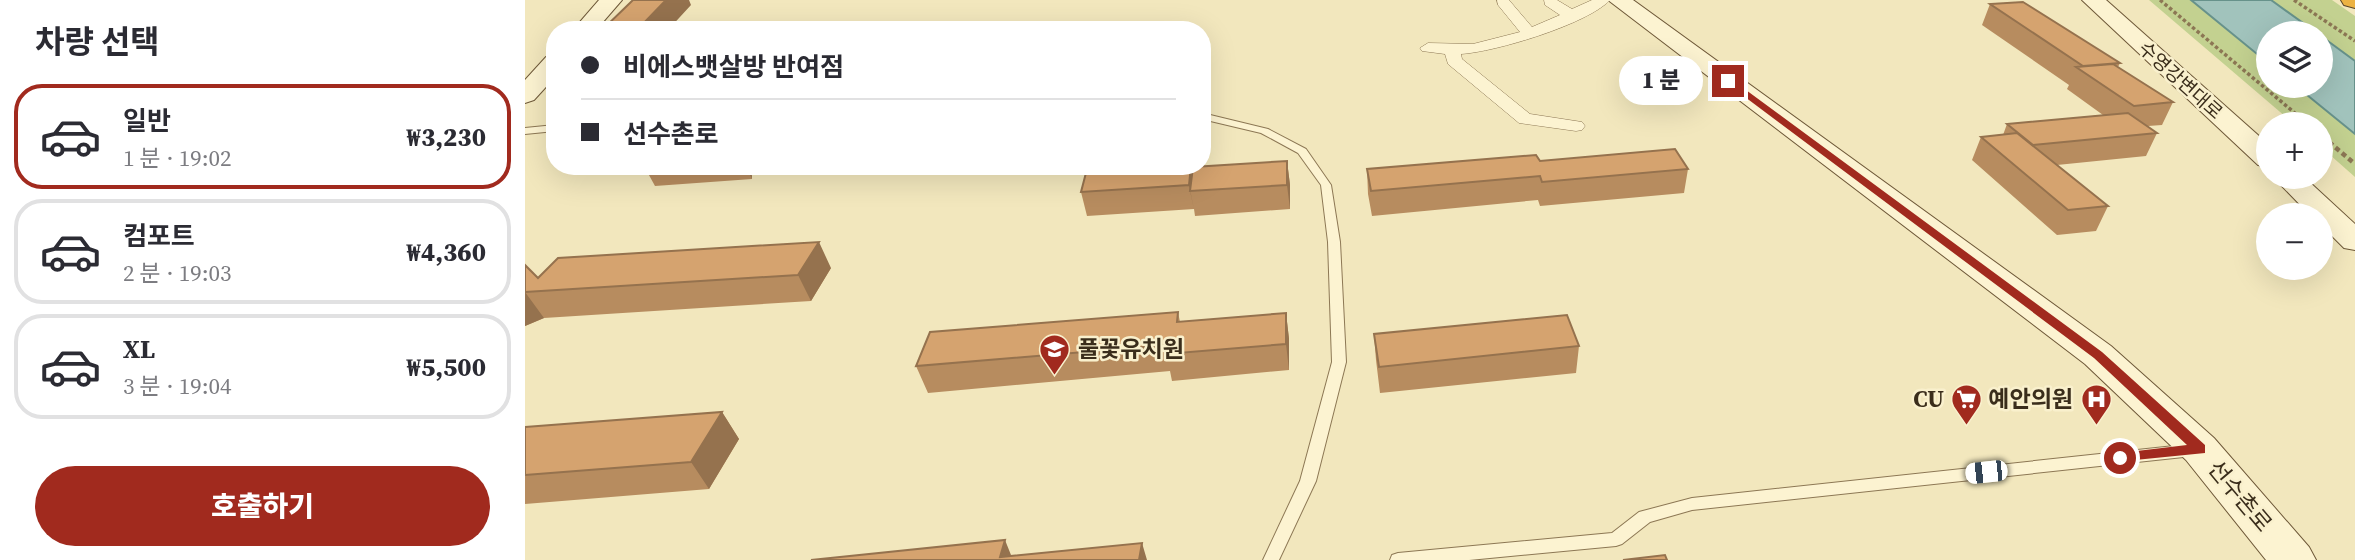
<!DOCTYPE html>
<html lang="ko">
<head>
<meta charset="utf-8">
<style>
  body { margin:0; font-family:"Source Serif 4","Noto Sans KR",serif; background:#f7f7f7; color:#2b2b33; height:100vh; display:flex; flex-direction:column; font-size:26px; white-space:nowrap }
  * { box-sizing:border-box; margin:0 }
  p { font-size:23px; color:#7c7c81 }
  .icon { flex:none; width:38px; height:38px; fill:none; stroke:currentColor; stroke-width:2; stroke-linecap:round; stroke-linejoin:round }
  .map { position:relative; flex:1; overflow:hidden }
  .details { display:flex; flex-direction:column; background:#fff; width:525px }
  .details>* { flex:none }
  .banner { position:absolute; left:21px; top:21px; width:665px; height:154px; border-radius:28px; box-shadow:0 7px 28px #0002; display:grid; align-content:center; height:154px; padding:0 35px; background:#fff }
  .fabs { position:absolute; left:1731px; top:21px; display:grid; gap:14px }
  .fabs a { display:grid; place-items:center; width:77px; height:77px; border-radius:50%; background:#fff; box-shadow:0 7px 28px #0002; font-size:35px }
  .end { position:absolute; width:32px; height:32px; margin:-16px; border:9px solid #a12a1e; background:#fff; box-shadow:0 0 0 4px #fff }
  .from { border-radius:50% }
  .bubble { position:absolute; height:49px; border-radius:24px; background:#fff; box-shadow:0 7px 28px #0002; font-size:23px; font-weight:800; line-height:49px; text-align:center }
  .car { position:absolute; width:21px; height:42px; margin:-21px -10px; border-radius:9px; box-shadow:0 0 5px 2px #0007; background:linear-gradient(#fff 24%,#345 0 40%,#fff 0 76%,#345 0 86%,#fff 0) }
  .banner b { display:flex; align-items:center; gap:24px; height:66px; font-size:26px }
  .banner b+b { border-top:2px solid #e1e1e2 }
  .banner i { width:18px; height:18px; background:#2b2b33 }
  ul { padding:0; list-style:none }
  li { display:flex; align-items:center; gap:21px; height:105px; margin:0 14px 10px; padding:0 21px; border:4px solid #e1e1e2; border-radius:28px }
  li div { flex:1 }
  li b { display:block; font-size:26px }
  li em { font-style:normal; font-weight:800 }
  li.current { border-color:#a12a1e }
  li>.icon { width:63px; height:63px; stroke-width:1.5 }
  h2 { padding:0 35px; font-size:32px; line-height:84px }
  .action { display:flex; gap:14px; margin-top:auto; padding:14px 35px }
  .action a { flex:1; height:80px; border-radius:42px; background:#a12a1e; color:#fff; font-size:28px; font-weight:800; line-height:80px; text-align:center }
  main { display:flex; flex:1; min-height:0 }
  .map>svg:first-child { display:block }
  .green { fill:#c3d190; fill-rule:evenodd }
  .water { fill:#a1c3bc; stroke:#67928b; stroke-width:2 }
  .lines { fill:none; stroke-linecap:round; stroke-linejoin:round }
  .lane-casing { stroke:#8c7754; stroke-width:2 }
  .street-casing { stroke:#8c7754; stroke-width:1 }
  .secondary-casing { stroke:#6e5838; stroke-width:2 }
  .highway-casing { stroke:#594429; stroke-width:2 }
  .path-far1 { stroke:#8c7754; stroke-width:3.5; stroke-dasharray:3.5 2.5; stroke-linecap:butt }
  .path { stroke:#8c7754; stroke-width:4.5; stroke-dasharray:5 3.5; stroke-linecap:butt }
  .lane { fill:#fcf3d1; fill-rule:evenodd }
  .street { fill:#fcf3d1; fill-rule:evenodd }
  .secondary { fill:#fcf3d1; fill-rule:evenodd }
  .highway { fill:#ecb243; fill-rule:evenodd }
  .wall { fill:#b78c5f }
  .shaded-wall { fill:#95724e }
  .building { fill:#d5a36f; stroke:#95724e; stroke-width:2 }
  .route { fill:#a12a1e }
  .labels { text-anchor:middle; stroke-width:5; stroke-linejoin:round; paint-order:stroke }
  .far-street-label { font-size:19px; fill:#3a2d1b; stroke:#f9f0cd }
  .poi-label { font-size:23px; font-weight:bold; fill:#3a2d1b; stroke:#f9f0cd; text-anchor:end }
  .street-label { font-size:23px; fill:#3a2d1b; stroke:#f9f0cd }
</style>
</head>
<body>
<main>
<section class="details">
<h2>차량 선택</h2>
<ul>
<li class="current"><svg class="icon" aria-label="car" viewBox="0 0 24 24"><path d="M5 17H2v-5l4-1 3-4h7l3 4 3 1v5h-3M9 17h6M6 11h13"/><circle cx="7" cy="17" r="2"/><circle cx="17" cy="17" r="2"/></svg><div><b>일반</b><p>1 분 · 19:02</p></div><em>₩3,230</em></li>
<li><svg class="icon" aria-label="car" viewBox="0 0 24 24"><path d="M5 17H2v-5l4-1 3-4h7l3 4 3 1v5h-3M9 17h6M6 11h13"/><circle cx="7" cy="17" r="2"/><circle cx="17" cy="17" r="2"/></svg><div><b>컴포트</b><p>2 분 · 19:03</p></div><em>₩4,360</em></li>
<li><svg class="icon" aria-label="car" viewBox="0 0 24 24"><path d="M5 17H2v-5l4-1 3-4h7l3 4 3 1v5h-3M9 17h6M6 11h13"/><circle cx="7" cy="17" r="2"/><circle cx="17" cy="17" r="2"/></svg><div><b>XL</b><p>3 분 · 19:04</p></div><em>₩5,500</em></li>
</ul>
<div class="action"><a>호출하기</a></div>
</section>
<div class="map">
<svg width="1830" height="560" viewBox="0 0 1830 560">
  <rect width="100%" height="100%" fill="#f2e7bd"/>
  <path class="green" d="M1624,0h183l23,16v161l-34,-30v-23h-27zM1743,33h53v53h-53z"/>
  <path class="water" d="M1666,0h80l46,33h-49v30z
    M1796,36l34,25v73l-59,-48h25z"/>
  <g class="lines">
    <defs>
      <path id="lane" d="M677,113l66,16 38,20 25,36 9,57 6,120 -30,119 -37,79h-16l37,-79 32,-119 -4,-120 -7,-57 -23,-32 -37,-20 -59,-14z
        M30,125v6l-30,3v-6z
        M1668,444l5,2 2,4 -2,4 -5,2 -501,54 -42,12 -28,22 -6,2 -147,14h-79l2,-5 6,-2 214,-20 27,-21 53,-14z"/>
      <path id="street" d="M972,0h12l23,27 28,-12 -15,-10 -1,-5h13l15,9 20,-9h18c-22,24 -115,52 -149,54l1,5 68,55 52,8 3,4 -3,4 -6,1 -57,-8 -71,-59 -3,-10 -23,-3 -2,-3 8,-5 45,1 47,-12 -22,-27z"/>
      <path id="secondary" d="M74,0h23l-26,30h-23z
        M1083,0h25l478,346 103,92 95,109 7,13h-50l-80,-100 -101,-96z
        M1557,0h24l162,144v23l-10,-2z
        M30,55v22l-21,23 -9,3v-23l21,-23z
        M1748,177h31l51,47v26l-11,-2 -23,-23v-10h-11z"/>
      <path id="highway" d="M1816,0h14v8l-11,-3z"/>
    </defs>
    <use href="#lane" class="lane-casing"/>
    <use href="#street" class="street-casing"/>
    <use href="#secondary" class="secondary-casing"/>
    <use href="#highway" class="highway-casing"/>
    <path class="path-far1" d="M1635,0l148,124
      M1769,0l61,41
      M1796,135l10,9"/>
    <path class="path" d="M1804,142l26,22"/>
    <use href="#lane" class="lane"/>
    <use href="#street" class="street"/>
    <use href="#secondary" class="secondary"/>
    <use href="#highway" class="highway"/>
  </g>
  <path class="wall" d="M1465,4l130,59 -2,4 55,35 -11,23 -14,1 9,7 -11,23 -89,9 51,41 -12,25 -39,4 -85,-75 9,-23 22,-2 4,-11 96,-9 -36,-26 2,-4 -87,-60z
    M762,161l3,24v24l-95,7 -1,-7 -107,7 -6,-24 112,-22z
    M1015,161l148,8 -4,24 -144,13 -2,-6 -166,16 -4,-22 -1,-25z
    M119,166h107l1,13 -97,7z
    M0,265l13,13 293,-10 -20,33 -267,17 -19,8z
    M653,312l2,10 106,-9 3,26v31l-117,11 -2,-10 -242,22 -12,-27z
    M849,334l205,12 -3,27 -196,20 -4,-33z
    M197,412l17,27 -30,50 -184,15v-77z"/>
  <path class="shaded-wall" d="M141,0h23l2,5 -23,25h-58z
    M762,161l3,24v24l-3,-24z
    M221,166h5l1,13z
    M666,166h1l4,20 -6,5 4,18 -5,-24z
    M294,242l12,26 -20,33 -13,-26z
    M0,292l19,26 -19,8z
    M761,313l3,26v31l-3,-26z
    M197,412l17,27 -30,50 -18,-27z
    M480,540l8,20 -13,-3z
    M617,543l5,17h-8z"/>
  <path class="building" d="M108,0h33l-26,27 -38,3z
    M1498,2l97,61 -37,3 -93,-62z
    M1588,64l60,38 -39,4 -58,-39z
    M1603,113l29,20 -124,12 -26,-21z
    M1492,133l91,73 -40,4 -87,-73z
    M1150,149l13,20 -146,13 -2,-6 -169,15 -4,-22 169,-14 4,6z
    M762,161v24l-97,6 3,-24z
    M601,166h65l-2,19 -108,7 6,-23z
    M294,242l-21,33 -273,17v-27l13,13 20,-20z
    M653,312l-1,10 109,-9v31l-120,10 1,-9 -251,21 14,-34z
    M1042,315l12,31 -200,21 -5,-33z
    M197,412l-31,50 -166,13v-48z
    M480,540l-5,17 142,-14 -3,17h-328z
    M1140,555l2,5h-44z"/>
  <path class="route" d="M1200,79h6l371,273 103,93v8l-90,9 -2,-4 7,-5 67,-8 -93,-87 -369,-276z"/>
  <defs>
    <symbol id="school-pin" viewBox="-11 -11 22 30"><path d="M0 17L-7.5 6A9.5 9.5 0 1 1 7.5 6Z" fill="#a12a1e" stroke="#f9f0cd"/><path d="M0-5L7-2L0 1L-7-2ZM-4 1L0 2.5L4 1V4Q0 6-4 4Z" fill="#fff"/></symbol>
    <symbol id="supermarket-pin" viewBox="-11 -11 22 30"><path d="M0 17L-7.5 6A9.5 9.5 0 1 1 7.5 6Z" fill="#a12a1e" stroke="#f9f0cd"/><path d="M-6-5.5h2.5l.6 2H6L4.5 2H-2.5L-4.4-4H-6ZM-1.5 3.2a1.3 1.3 0 1 0 .1 0ZM3 3.2a1.3 1.3 0 1 0 .1 0Z" fill="#fff"/></symbol>
    <symbol id="hospital-pin" viewBox="-11 -11 22 30"><path d="M0 17L-7.5 6A9.5 9.5 0 1 1 7.5 6Z" fill="#a12a1e" stroke="#f9f0cd"/><path d="M-5-5h3v3.5h4V-5h3V5h-3V1.5h-4V5h-3Z" fill="#fff"/></symbol>
  </defs>
  <g fill-rule="evenodd">
    <use href="#school-pin" x="512" y="332" width="35" height="47"/>
    <use href="#supermarket-pin" x="1424" y="382" width="35" height="47"/>
    <use href="#hospital-pin" x="1554" y="382" width="35" height="47"/>
  </g>
  <g class="labels">
    <g class="far-street-label">
      <text transform="translate(1656 80) rotate(42)" y="7">수영강변대로</text>
    </g>
    <g class="poi-label">
      <text x="553" y="357" text-anchor="start">풀꽃유치원</text>
      <text x="1419" y="407">CU</text>
      <text x="1548" y="407">예안의원</text>
    </g>
    <g class="street-label">
      <text transform="translate(1715 496) rotate(50)" y="8">선수촌로</text>
    </g>
  </g>
</svg>
<div class="fabs">
<a><svg class="icon" aria-label="layers" viewBox="0 0 24 24"><path d="M12 4l9 5-9 5-9-5zM3 14l9 5 9-5"/></svg></a>
<a>+</a>
<a>−</a>
</div>
<i class="end from" style="left:1595px;top:458px"></i>
<i class="end" style="left:1203px;top:81px"></i>
<div class="bubble" style="left:1094px;top:56px;width:84px">1 분</div>
<i class="car" style="left:1461px;top:472px;rotate:264deg"></i>
<div class="banner">
<b><i class="from"></i>비에스뱃살방 반여점</b>
<b><i></i>선수촌로</b>
</div>
</div>
</main>
</body>
</html>
